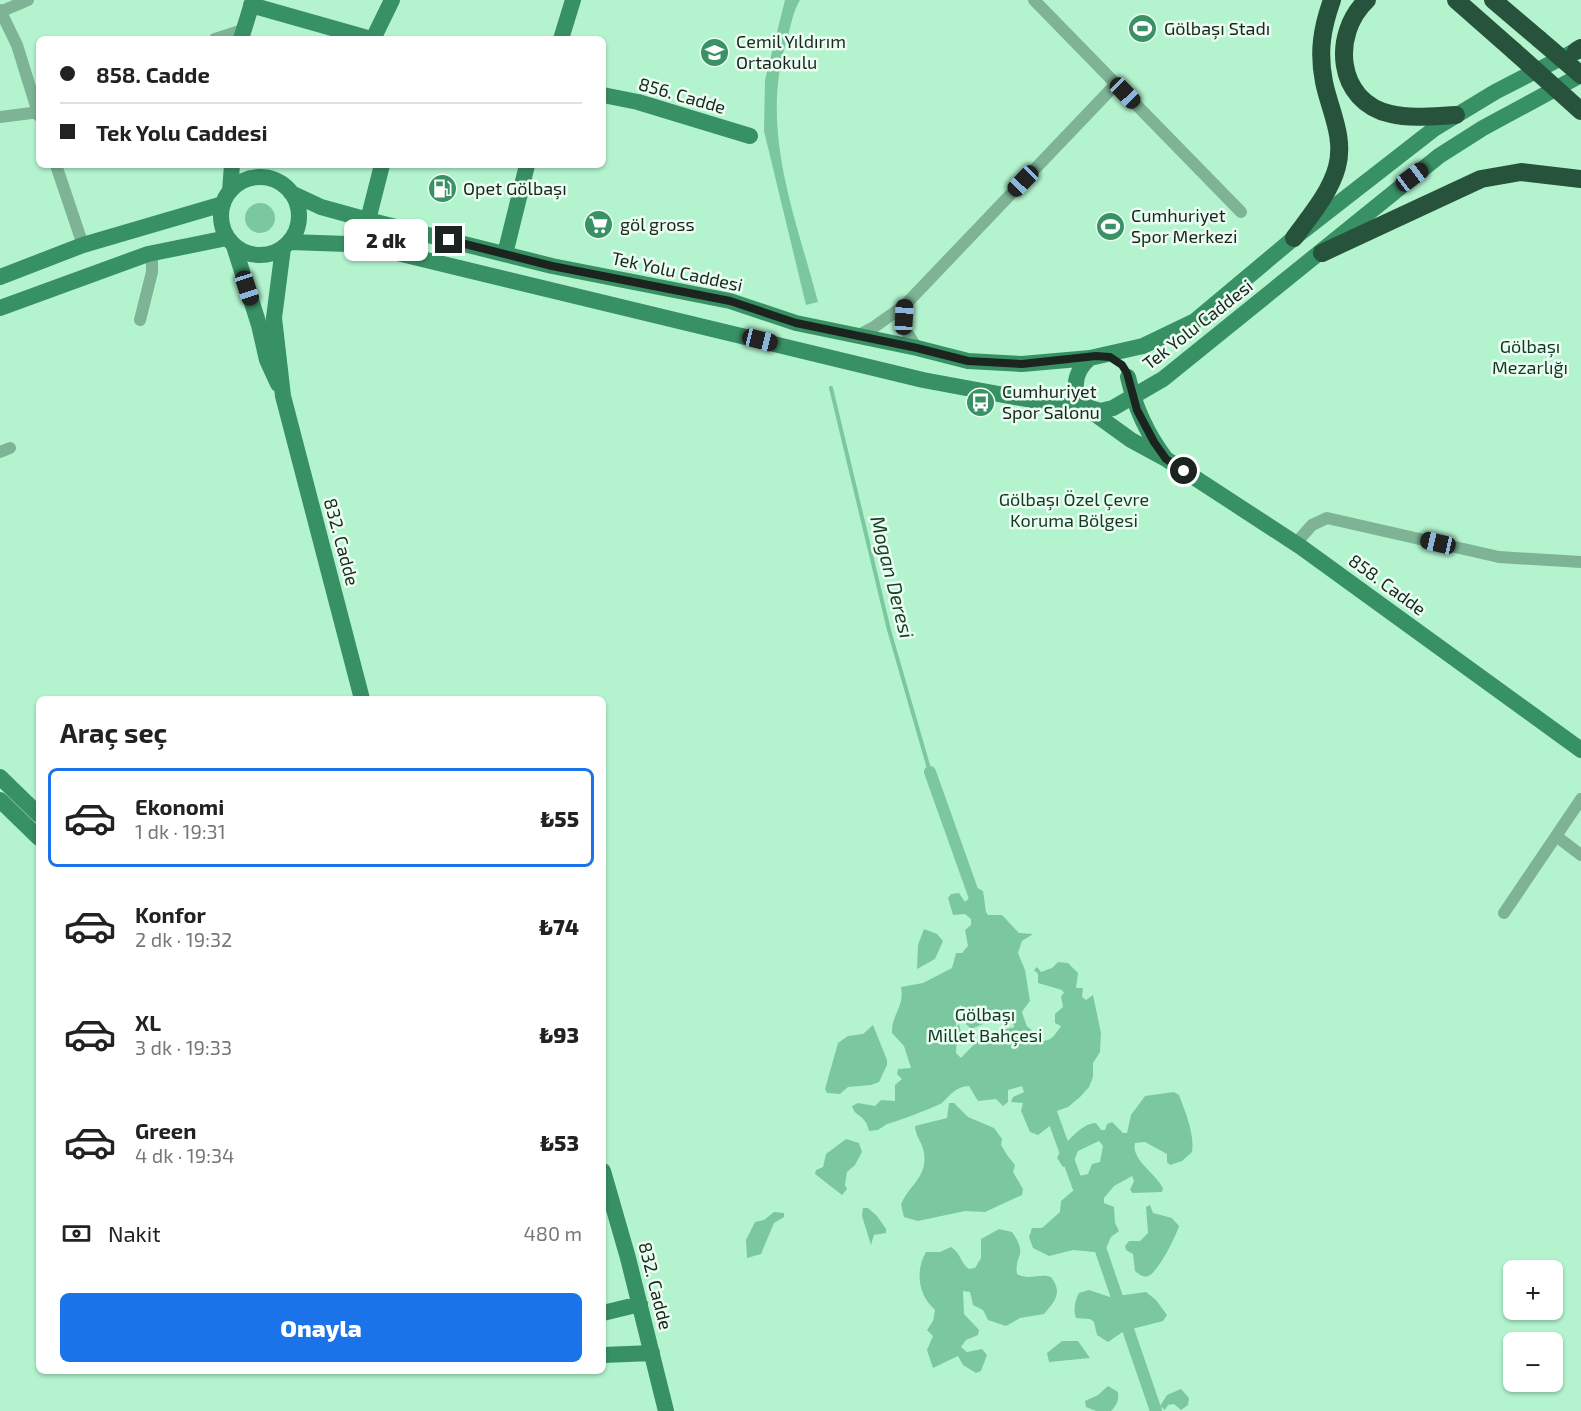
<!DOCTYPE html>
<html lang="tr">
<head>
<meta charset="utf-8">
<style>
  body { margin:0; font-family:"Exo 2",sans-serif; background:#f6f6f6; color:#222; height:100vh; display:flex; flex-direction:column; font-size:22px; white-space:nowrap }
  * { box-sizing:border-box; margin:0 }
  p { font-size:20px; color:#767676 }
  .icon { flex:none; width:33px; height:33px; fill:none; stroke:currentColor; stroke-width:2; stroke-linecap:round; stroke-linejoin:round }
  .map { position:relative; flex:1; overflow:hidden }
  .details { position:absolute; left:36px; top:696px; width:570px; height:678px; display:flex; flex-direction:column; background:#fff; border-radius:9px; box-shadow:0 2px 4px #0004 }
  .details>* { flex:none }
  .banner { position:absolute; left:36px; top:36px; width:570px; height:132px; border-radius:9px; box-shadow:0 2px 4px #0004; display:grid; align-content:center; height:132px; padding:0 24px; background:#fff }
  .tools { position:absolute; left:1503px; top:1260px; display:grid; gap:12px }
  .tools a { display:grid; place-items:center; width:60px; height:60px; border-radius:9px; background:#fff; box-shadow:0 2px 4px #0004; font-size:30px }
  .end { position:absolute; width:27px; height:27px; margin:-14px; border:8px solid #1c241f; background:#fff; box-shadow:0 0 0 3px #fff }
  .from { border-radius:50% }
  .bubble { position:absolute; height:42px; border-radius:9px; background:#fff; box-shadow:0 2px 4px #0004; font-size:20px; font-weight:800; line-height:42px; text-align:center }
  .car { position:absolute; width:18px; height:36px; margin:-18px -9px; border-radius:8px; box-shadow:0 0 4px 2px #0007; background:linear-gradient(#222 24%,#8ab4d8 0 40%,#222 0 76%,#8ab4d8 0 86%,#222 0) }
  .banner b { display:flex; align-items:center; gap:21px; height:57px; font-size:22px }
  .banner b+b { border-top:2px solid #e0e0e0 }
  .banner i { width:15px; height:15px; background:#222 }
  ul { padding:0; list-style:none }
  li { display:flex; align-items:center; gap:18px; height:99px; margin:0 12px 9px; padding:0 12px; border:3px solid transparent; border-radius:9px }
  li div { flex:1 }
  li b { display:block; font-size:22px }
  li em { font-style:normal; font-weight:800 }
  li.on { border-color:#1a73e8 }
  li>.icon { width:54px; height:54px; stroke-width:1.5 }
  h2 { padding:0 24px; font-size:27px; line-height:72px }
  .pay { display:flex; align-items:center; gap:15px; height:66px; padding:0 24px; font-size:22px }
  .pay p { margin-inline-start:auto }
  .action { display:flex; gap:12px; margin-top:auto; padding:12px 24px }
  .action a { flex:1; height:69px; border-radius:9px; background:#1a73e8; color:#fff; font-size:24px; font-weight:800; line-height:69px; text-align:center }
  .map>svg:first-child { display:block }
  .green { fill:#b3f4cf; fill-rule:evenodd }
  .water { fill:#7bc89e }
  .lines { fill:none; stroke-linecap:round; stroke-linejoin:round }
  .stream { stroke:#7bc89e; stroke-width:4 }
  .canal { stroke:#7bc89e; stroke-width:12 }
  .street { stroke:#7eb395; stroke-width:12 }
  .secondary { stroke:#389065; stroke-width:16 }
  .highway { stroke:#27533c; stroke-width:18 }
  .highway-bridge { stroke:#27533c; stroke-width:18 }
  .route { stroke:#1c241f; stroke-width:8 }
  .labels { text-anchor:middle; stroke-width:5; stroke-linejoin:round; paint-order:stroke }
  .poi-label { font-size:18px; fill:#1c241f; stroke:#e9fef1; text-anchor:start }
  .street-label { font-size:18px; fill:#1c241f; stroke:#e9fef1 }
  .park-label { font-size:18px; fill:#143725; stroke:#e9fef1 }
  .water-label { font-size:20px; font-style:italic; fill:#193b29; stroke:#e9fef1 }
</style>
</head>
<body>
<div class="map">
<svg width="1581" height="1411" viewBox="0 0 1581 1411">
  <rect width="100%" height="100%" fill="#e9fef1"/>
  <path class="green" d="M0,0h1581v1411h-1581zM39,39h564v126h-564zM39,699h564v672h-564zM1514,1270h38v40h-38zM1514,1342h38v40h-38z"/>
  <path class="water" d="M785,0h15c-7,11 -9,26 -13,39 -28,90 8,175 31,263l-12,3 -42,-174 1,-51z
    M245 218a15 15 0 1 1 30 0a15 15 0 1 1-30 0Z
    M976,887l7,4 3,21 2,3h14l17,18 14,1 -11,7 -4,12 7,17 5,31 -9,12 -9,-1 -41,17 -5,-5 -2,-16 -4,-3 -4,9v13l3,-3 2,8 -4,6 -1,15 5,5c26,-28 29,-25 64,-33l8,6 5,9c13,3 16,-4 23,-14l-6,-3v-9l8,-7 -2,-11 3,-3 -2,-3 -24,-7v-9l-4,-4 3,-3 4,5 11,-4 6,-6 10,1 10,10 -2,15h7l-1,9 4,3 7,-5 8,38 -1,19 -7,11v14l-4,10 -9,10 -12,10 -11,4 -6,14 -13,10 -8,-3 -9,-21 2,-8 -12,-1 2,-5 11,-5 -2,-6 -14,4v12l-5,4 -7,-7 -18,2 -9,-15c-12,0 -19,9 -27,17 -4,3 -52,21 -55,21l-9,6 -9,1c-4,-18 -14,-13 -17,-25l6,-3 17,3 6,-6 14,1v-16l7,-6 -5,-5 1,-5 13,-1 -7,-22 -12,-13c-1,-18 13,-26 9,-46l22,-4 29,-15 4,-15h6l6,-7 -3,-16 6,-5v-6l-6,-5 -12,1 -5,-17 3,-4 8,-1 6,9 4,-4 -1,-8z
    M924,929l13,5 6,7 -8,18 -18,10 1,-24z
    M873,1025l14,35v5l-8,17 -8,3 -23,2 -8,7 -13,-1 -2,-4 13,-46 10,-7 15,-2z
    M1174,1092l5,3c6,16 16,40 13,57l-10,9 -12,4 -3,-3v-8l-22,-12 -10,1c-4,16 19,29 28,45l-1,4 -29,1 -3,-3 4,-9 -2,-5 -18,10 -10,12v5l10,4 1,16 4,8 -8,6 -7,16 -31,-3 -24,6 -16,-8 -4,-11 3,-9h10l18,-16 1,-11 13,-11 5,-14 9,-2 4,-10 8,-2 3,-16 -4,-5 -21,10 -5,12 -10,4 -6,-9c6,-13 24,-35 39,-35l5,7h4l2,-6 5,-2 11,11h4l4,-18 14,-19z
    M949,1103h5l14,14 26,11 8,11 -1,6 6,10 8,10 -2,7 10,17 -1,6 -37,17 -20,-1 -47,10 -14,-4 -3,-12c6,-18 27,-27 23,-52 -1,-10 -9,-17 -9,-27l32,-8z
    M846,1139l13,4 3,9 -7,13 -8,7 -2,13 2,4 -5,6 -27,-21 1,-4 7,-3 3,-13z
    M1150,1205l3,8 19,5 7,8c-3,10 -21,47 -31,50 -5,2 -9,-2 -13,-5l-2,-17 -7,-4 -1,-4 4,-5h11l8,-8 -2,-26z
    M863,1208h5l9,8 9,13v4l-12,2 -3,10 -9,-29z
    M774,1212l10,1v4l-10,6 -13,31 -14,4 -1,-18 9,-18 9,-2z
    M999,1229l13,3c17,24 2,23 5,42 12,7 22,-1 34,3 12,16 4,24 -7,37l-24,4 -14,8 -18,-6 -5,-10 -10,-5 -3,-13 -7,-1 1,23 15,16 -1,5 -12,5 -5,7 6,5 15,-3 5,6 -6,16 -5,2 -13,-8 -5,-9 -25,12 -6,-18 6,-14 -6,-6 6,-9 2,-11c-17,-15 -20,-39 -9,-58h14l11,-5c10,6 10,17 18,22l6,-1 6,-10v-19z
    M1089,1290l21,7 36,-5 10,8 11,15 -4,6 -39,10 -16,11 -11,-7 -3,-13 -4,-3 -14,-1c-3,-8 -1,-18 3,-25z
    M1062,1341h16l12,17 -41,4 -2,-9z
    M1108,1386l10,6c1,8 -1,13 -7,19h-15l-10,-4 -1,-6 13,-6z
    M1181,1389l8,9 -1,7 -7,5 -7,-6 -6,1 -3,5 -5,-4 7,-11z"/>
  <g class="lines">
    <path class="stream" d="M831,388l58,242 41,142"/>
    <path class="canal" d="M930,772l46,129
      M1011,999l14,40
      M1049,1107l33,90
      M1097,1239l59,172"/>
    <path class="street" d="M1034,0l207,212
      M0,10l17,35 22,71
      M0,12l28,-12
      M215,39l28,-9
      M0,117l39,-5
      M56,165l27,80
      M905,305l211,-221
      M140,320l12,-48v-19
      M857,336l17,-9 31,-22 1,26 11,17
      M0,452l10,-4
      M1296,543l16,-18 15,-7 172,39 82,5
      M1556,836l25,19
      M1504,913l77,-114"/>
    <path class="secondary" d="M251,5l120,34
      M241,39l12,-39
      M373,39l19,-39
      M561,39l12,-39
      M603,95l35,7 112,34
      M221 216a39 39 0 1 1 78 0a39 39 0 1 1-78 0Z
      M230,191l2,-26
      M291,193l30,14 47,13 184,46 178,35 66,22 121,25 51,13 54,3 68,-6 53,-12 52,-25 99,-83 140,-109 61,-37 76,-39
      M368,220l14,-55
      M289,242l59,2 41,7 534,129 173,32 17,-4 50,-29 276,-223 44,-28 98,-53
      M234,246l25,79 8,35 11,24
      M283,248l-9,70 9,78 79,303
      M505,254l22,-89
      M0,277l83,-32 140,-41
      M0,308l148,-54 79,-16
      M1090,358c-19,16 -21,44 7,52
      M1088,409l43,31 35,19c-19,-25 -31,-51 -38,-82
      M1166,459l135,88 280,203
      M0,777l39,38
      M0,800l39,38
      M603,1171l25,87 38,153
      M603,1313l37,-9
      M603,1355l49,-2"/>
    <path class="highway" d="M1367,0c-36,34 -31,102 24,114 20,5 44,2 65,1
      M1456,0l58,51
      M1493,0l46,39
      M1576,51l5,-3
      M1294,238c16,-22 36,-45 43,-71 8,-30 -7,-56 -13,-85 -6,-30 -2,-54 8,-82
      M1322,253l159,-74 40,-7 60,7"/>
    <path class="highway-bridge" d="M1539,39l42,36
      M1514,51l67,60"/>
  </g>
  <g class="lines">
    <path class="route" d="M449,240l103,26 178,35 66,22 121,25 51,13 54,3 74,-8 14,1 12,8 5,8 10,37 17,32 12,17 18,12"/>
  </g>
  <defs>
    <symbol id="stadium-disc" viewBox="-11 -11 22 22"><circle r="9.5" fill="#399166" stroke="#e9fef1"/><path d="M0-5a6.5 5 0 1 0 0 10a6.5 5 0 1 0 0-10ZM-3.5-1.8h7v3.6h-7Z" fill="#fff"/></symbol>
    <symbol id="school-disc" viewBox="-11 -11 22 22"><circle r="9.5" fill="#399166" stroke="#e9fef1"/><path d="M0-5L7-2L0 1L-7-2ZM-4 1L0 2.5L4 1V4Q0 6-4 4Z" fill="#fff"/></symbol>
    <symbol id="fuel-disc" viewBox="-11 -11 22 22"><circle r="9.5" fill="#399166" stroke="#e9fef1"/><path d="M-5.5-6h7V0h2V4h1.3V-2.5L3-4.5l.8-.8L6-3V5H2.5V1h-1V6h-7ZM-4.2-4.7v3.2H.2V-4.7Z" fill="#fff"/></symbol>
    <symbol id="supermarket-disc" viewBox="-11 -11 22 22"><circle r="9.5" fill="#399166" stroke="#e9fef1"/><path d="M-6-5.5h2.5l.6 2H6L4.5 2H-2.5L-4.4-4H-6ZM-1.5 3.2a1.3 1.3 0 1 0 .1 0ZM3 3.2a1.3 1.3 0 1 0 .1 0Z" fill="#fff"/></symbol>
    <symbol id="bus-disc" viewBox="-11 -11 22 22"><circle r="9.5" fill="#399166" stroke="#e9fef1"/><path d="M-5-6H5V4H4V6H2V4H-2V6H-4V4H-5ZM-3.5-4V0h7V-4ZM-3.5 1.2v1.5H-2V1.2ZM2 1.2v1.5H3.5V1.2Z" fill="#fff"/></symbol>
  </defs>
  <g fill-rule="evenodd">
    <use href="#stadium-disc" x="1126" y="12" width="33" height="33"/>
    <use href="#school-disc" x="698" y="36" width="33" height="33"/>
    <use href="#fuel-disc" x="426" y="172" width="33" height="33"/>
    <use href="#supermarket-disc" x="582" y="208" width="33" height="33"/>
    <use href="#stadium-disc" x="1094" y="210" width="33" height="33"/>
    <use href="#bus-disc" x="964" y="386" width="33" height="33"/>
  </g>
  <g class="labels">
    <g class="poi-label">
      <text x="1164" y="35">Gölbaşı Stadı</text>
      <text x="736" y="48">Cemil Yıldırım<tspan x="736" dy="21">Ortaokulu</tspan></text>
      <text x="463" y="195">Opet Gölbaşı</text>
      <text x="1131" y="222">Cumhuriyet<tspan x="1131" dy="21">Spor Merkezi</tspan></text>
      <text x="620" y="231">göl gross</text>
      <text x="1002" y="398">Cumhuriyet<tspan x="1002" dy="21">Spor Salonu</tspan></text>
    </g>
    <g class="street-label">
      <text transform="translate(682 96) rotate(16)" y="6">856. Cadde</text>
      <text transform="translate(677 272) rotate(12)" y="6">Tek Yolu Caddesi</text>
      <text transform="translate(1198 325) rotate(-38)" y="6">Tek Yolu Caddesi</text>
      <text transform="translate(341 542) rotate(75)" y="6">832. Cadde</text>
      <text transform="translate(1387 585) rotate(36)" y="6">858. Cadde</text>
      <text transform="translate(655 1286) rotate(76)" y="6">832. Cadde</text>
    </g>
    <g class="park-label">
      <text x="1530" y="353">Gölbaşı<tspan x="1530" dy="21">Mezarlığı</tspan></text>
      <text x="1074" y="506">Gölbaşı Özel Çevre<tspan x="1074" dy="21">Koruma Bölgesi</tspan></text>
      <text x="985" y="1021">Gölbaşı<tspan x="985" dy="21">Millet Bahçesi</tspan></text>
    </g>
    <g class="water-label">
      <text transform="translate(892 577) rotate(76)" y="7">Mogan Deresi</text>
    </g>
  </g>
</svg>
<div class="tools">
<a>+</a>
<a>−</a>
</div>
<i class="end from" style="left:1184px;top:471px"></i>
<i class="end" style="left:449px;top:240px"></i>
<div class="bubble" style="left:344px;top:219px;width:84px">2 dk</div>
<i class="car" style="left:1125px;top:93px;rotate:136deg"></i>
<i class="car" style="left:1412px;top:177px;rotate:53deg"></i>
<i class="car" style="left:1023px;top:181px;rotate:224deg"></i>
<i class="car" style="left:247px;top:288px;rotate:162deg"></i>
<i class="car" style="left:904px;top:317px;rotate:3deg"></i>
<i class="car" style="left:760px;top:340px;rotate:104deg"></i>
<i class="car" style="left:1438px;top:543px;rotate:283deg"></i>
<div class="banner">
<b><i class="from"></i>858. Cadde</b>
<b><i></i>Tek Yolu Caddesi</b>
</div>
<section class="details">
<h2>Araç seç</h2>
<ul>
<li class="on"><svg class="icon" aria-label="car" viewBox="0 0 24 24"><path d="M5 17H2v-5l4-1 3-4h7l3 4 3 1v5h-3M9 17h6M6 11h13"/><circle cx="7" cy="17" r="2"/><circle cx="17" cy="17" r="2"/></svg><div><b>Ekonomi</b><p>1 dk · 19:31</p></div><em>₺55</em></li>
<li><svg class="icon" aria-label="car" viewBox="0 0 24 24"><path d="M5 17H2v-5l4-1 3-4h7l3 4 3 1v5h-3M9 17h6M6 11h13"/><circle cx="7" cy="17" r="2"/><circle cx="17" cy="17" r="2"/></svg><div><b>Konfor</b><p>2 dk · 19:32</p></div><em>₺74</em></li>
<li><svg class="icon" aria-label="car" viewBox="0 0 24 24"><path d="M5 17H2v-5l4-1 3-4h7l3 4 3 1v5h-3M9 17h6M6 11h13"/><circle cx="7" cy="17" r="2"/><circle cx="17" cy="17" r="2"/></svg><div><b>XL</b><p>3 dk · 19:33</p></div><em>₺93</em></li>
<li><svg class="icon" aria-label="car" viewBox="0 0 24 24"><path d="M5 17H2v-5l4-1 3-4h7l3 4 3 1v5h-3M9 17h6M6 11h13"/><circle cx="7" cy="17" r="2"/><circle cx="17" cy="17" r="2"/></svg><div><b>Green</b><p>4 dk · 19:34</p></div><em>₺53</em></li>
</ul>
<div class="pay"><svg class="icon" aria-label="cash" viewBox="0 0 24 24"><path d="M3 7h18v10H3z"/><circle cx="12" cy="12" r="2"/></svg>Nakit<p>480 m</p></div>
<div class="action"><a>Onayla</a></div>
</section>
</div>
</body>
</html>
